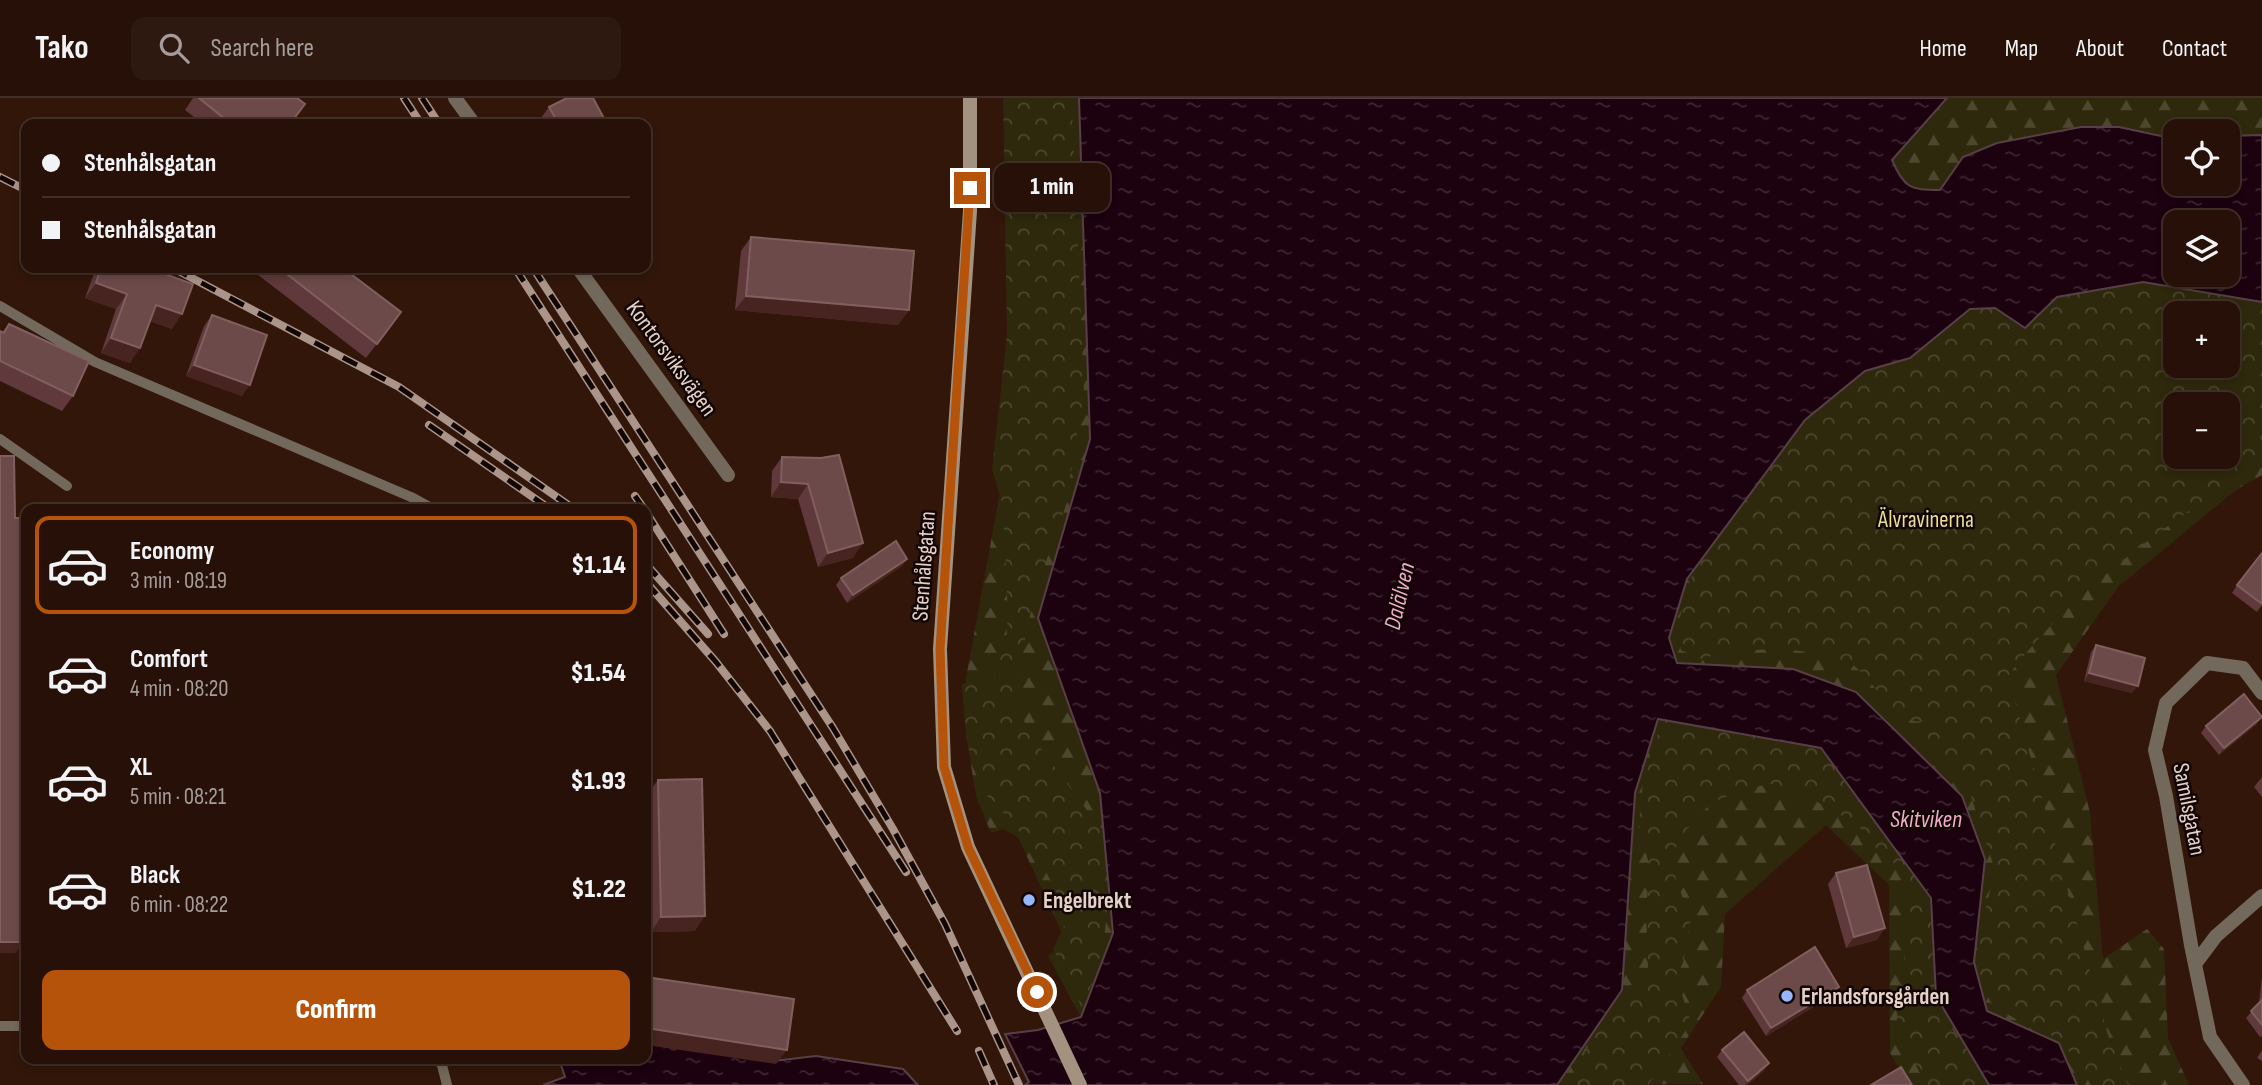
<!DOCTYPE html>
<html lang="en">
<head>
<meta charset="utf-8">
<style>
  body { margin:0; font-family:"Sofia Sans Condensed",sans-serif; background:#2e1911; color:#f1f3f6; height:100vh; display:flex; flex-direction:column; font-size:26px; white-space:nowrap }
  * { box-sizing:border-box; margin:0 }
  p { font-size:23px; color:#a49d9b }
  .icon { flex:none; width:38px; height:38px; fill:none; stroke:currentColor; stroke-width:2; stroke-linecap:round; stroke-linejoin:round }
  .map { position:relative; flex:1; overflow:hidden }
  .drawer { position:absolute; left:21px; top:406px; width:630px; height:560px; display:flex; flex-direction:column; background:#261007; border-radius:14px; box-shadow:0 4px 10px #0003,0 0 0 2px #423028 }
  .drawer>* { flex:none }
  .guide { position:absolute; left:21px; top:21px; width:630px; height:154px; border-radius:14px; box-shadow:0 4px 10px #0003,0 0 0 2px #423028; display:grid; align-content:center; height:154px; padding:0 21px; background:#261007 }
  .controls { position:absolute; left:2163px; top:21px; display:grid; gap:14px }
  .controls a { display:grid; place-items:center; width:77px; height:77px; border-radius:14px; background:#261007; box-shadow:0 4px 10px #0003,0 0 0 2px #423028; font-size:35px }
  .end { position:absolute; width:32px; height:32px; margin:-16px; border:9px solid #b45309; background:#fff; box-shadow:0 0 0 4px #fff }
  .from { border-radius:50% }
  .bubble { position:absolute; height:49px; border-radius:14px; background:#261007; box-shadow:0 4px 10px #0003,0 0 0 2px #423028; font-size:23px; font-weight:800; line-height:49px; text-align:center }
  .guide b { display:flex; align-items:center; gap:24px; height:66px; font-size:26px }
  .guide b+b { border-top:2px solid #423028 }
  .guide i { width:18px; height:18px; background:#f1f3f6 }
  ul { padding:12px 0 0; list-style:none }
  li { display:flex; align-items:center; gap:21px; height:98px; margin:0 14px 10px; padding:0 7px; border:4px solid transparent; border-radius:14px }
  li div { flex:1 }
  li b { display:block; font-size:26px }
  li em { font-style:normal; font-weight:800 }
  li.active { border-color:#b45309 }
  li>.icon { width:63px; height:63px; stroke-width:1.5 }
  .button { display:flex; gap:14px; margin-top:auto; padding:14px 21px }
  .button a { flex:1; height:80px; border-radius:14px; background:#b45309; color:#fff; font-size:28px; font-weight:800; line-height:80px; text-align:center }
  header { display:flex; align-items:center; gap:42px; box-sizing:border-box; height:98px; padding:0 35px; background:#261007; border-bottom:2px solid #423028 }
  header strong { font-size:33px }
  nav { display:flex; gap:38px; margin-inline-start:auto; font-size:24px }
  .search { width:490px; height:63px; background:#2e1911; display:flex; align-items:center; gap:18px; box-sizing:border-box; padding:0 24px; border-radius:14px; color:#a49d9b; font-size:26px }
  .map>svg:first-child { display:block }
  .forest { fill:url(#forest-firs); fill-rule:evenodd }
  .park { fill:url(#park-crowns); fill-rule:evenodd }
  .water { fill:url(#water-ripples); stroke:#583f47; stroke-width:2; fill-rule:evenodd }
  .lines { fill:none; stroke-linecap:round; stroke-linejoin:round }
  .lane { stroke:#72685c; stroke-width:10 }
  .street { stroke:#72685c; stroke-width:14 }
  .secondary { stroke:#a2927f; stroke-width:14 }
  .rail-casing { stroke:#ab958b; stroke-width:8 }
  .rail { stroke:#110603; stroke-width:5; stroke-dasharray:16; stroke-linecap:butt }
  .wall { fill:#5f393b }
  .shaded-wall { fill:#472420 }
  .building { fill:#6d4a4a; stroke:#805f5e; stroke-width:2 }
  .route { stroke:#b45309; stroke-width:9 }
  .poi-dot { fill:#97b6fd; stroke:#110603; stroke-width:2.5 }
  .labels { text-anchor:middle; stroke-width:5; stroke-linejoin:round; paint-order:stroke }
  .street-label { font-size:23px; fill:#e5d1c9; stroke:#110603 }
  .park-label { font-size:23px; fill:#e9dd99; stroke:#110603 }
  .poi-label { font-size:23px; font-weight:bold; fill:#e5d1c9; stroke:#110603; text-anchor:start }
  .water-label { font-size:24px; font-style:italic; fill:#efaccc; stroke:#110603 }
</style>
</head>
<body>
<header>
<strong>Tako</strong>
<div class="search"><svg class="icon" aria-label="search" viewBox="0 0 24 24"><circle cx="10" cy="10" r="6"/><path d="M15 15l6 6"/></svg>Search here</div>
<nav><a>Home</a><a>Map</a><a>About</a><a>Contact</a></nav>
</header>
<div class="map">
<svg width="2262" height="987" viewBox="0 0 2262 987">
  <defs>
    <pattern id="forest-firs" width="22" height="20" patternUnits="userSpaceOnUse" patternTransform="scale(1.75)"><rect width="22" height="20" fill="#2e290c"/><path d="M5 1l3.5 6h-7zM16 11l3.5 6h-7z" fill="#4c472e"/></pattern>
    <pattern id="park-crowns" width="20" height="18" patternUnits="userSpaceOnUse" patternTransform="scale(1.75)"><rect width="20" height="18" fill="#2e290c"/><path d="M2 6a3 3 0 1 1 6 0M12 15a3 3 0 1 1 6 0" fill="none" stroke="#4c472e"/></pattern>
    <pattern id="water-ripples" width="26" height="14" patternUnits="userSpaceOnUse" patternTransform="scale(1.75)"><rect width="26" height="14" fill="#1c010f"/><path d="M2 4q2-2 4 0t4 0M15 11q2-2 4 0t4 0" fill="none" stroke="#3d2531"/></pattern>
  </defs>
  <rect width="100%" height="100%" fill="#321609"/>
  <path class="forest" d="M1009,0h70l11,341 -52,179 62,175 13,140 -32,84 -33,-61 11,-9 4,-12 -45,-98 -15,-8 -12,4 -15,-37 -10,-62v-56l43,-235z
    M1947,0h315v37l-34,1v-5h-53v8l-3,1 -53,-13h-38l-84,16 -33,14 -24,33c-30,0 -36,-2 -48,-30z
    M2143,184l119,20v173l-26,15 -118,97 -62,88 34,138 13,146 44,-30 17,20 4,89 21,47h-112l-18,-42 -72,-32 -13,-49 11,-103 -192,-190 -116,-6 -8,-25 18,-58 118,-160zM2175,215h53v53h-53zM2175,306h53v53h-53z
    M1658,621l163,29 110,150 58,187h-80l-19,-32 -1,-168 -63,-60 -101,89 -4,73 -40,61 22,36 -146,1 65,-95 13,-197z"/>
  <path class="park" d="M1003,0h67l3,28 11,267 -19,115 -31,88 -16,78v36l15,28 68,91 11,39 -9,79 -20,63 -30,-61 14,-29c-12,-37 -31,-68 -55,-98 -9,-11 -23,-21 -29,-32 -17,-31 -19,-72 -21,-106l32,-8 12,-33 2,-28 -5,-110 -11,-35 15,-135z
    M2166,176l55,21 41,1v166c-92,60 -188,126 -254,214l100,359 20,50h-36l-20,-31 -30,-27 -21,-5 -29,-17 -17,-37 5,-35 15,-63 -30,-92 -16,-17 -31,-20 5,-19 -25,-3c-6,-10 -36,-49 -44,-53 -44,-23 -109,-19 -154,-7l-19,-9 -5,-19 17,-59 108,-167 160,-104 101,-8zM2175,215h53v53h-53zM2175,306h53v53h-53z
    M1671,611l125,12 144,140 -2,128 12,37 42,59h-66l-30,-58 11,-95 -3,-62 -22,-15 -23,-28 -32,-21 -56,-22 -27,5 -33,14 -25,27 -13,22 3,28 15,39 -8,44 -7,12 15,48 -43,62h-79l31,-63 38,-27 10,-27 -2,-59 4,-40 -11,-47 4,-39 10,-39z"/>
  <path class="water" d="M1079,0h868l-55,62c12,28 18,30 48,30l23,-33 34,-14 84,-16h38l56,12v45h53v-48l34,-1v167l-119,-20 -86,15 -32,31 -30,-20 -25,1 -60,49 -45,13 -60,49 -118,159 -18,59 8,25 116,6 63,23 106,104 23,63 -11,103 13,49 72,32 18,42h-88l-53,-89 -5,-98 -110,-150 -163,-29 -23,74 -13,197 -65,95h-532l4,-3 -24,-48 33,-4 43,-13 32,-84 -13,-140 -62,-175 52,-179zM2175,124h53v53h-53z
    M646,944l127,19 43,-5 87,13 15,16h-375l22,-8 -6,-18h87z"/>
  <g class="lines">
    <path class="lane" d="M0,208l95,56 316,135 22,12
      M0,341l67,47
      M0,928h26
      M437,961l5,6 5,20"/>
    <path class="street" d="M455,0l19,26
      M578,170l150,207
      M2195,866l21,-28 46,-40
      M2243,987l-33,-48 -19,-92 -25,-149 -11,-46 11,-47 41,-40 36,5 19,25"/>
    <path class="secondary" d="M970,0v113l-30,438 4,118 24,80 112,238"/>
    <defs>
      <path id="rail" d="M404,0l17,26
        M422,0l17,26
        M0,79l26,13
        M173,170l226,119 175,122
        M515,170l391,604
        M533,170l300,460 60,101 52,95 74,161
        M429,327l121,84
        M635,398l9,13
        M646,414l78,122
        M646,466l62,70
        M646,484l70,80 54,69 187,300
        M979,953l15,34"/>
    </defs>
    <use href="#rail" class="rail-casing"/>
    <use href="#rail" class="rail"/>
  </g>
  <path class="wall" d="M193,0h104l-6,26h-88l-18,-14z
    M549,9l58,17h-62l-4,-6z
    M751,139l158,73 -11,15 -163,-15 6,-59z
    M96,170h52l24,61 -22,-8 -20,42 -29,-10 15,-44 -31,-11z
    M249,170h94l58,44 -35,46z
    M212,217l30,81 -56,-20 18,-50z
    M9,226l64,72 -11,15 -62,-30v-50l2,1z
    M782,359l39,1 32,100 -35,9 -20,-68 -27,-2 1,-26z
    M907,461l-5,7 -55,37 -11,-18 5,-7z
    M2237,487l25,20 -5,7 -25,-19z
    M2096,547l36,48 -48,-12 7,-29z
    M2257,626l-38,31 -18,-22 5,-7z
    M2262,679v20l-8,-10z
    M658,682l37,151 -44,1 -4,-137z
    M1836,775l41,67 -31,8 -18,-64z
    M2262,879v59l-2,1 -14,-19 13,-15z
    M1839,889l-6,8 -67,41 -24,-38 5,-8z
    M1722,952l42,21 -17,14h-8l-22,-28z
    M2262,952v11l-5,-3z"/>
  <path class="shaded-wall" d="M96,185l31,11 -11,15 -31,-11z
    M746,198l163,14 -11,15 -163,-15z
    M156,207l26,9 -10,15 -27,-10z
    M401,214l-10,15 -25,31 11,-14z
    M111,240l29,10 -10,15 -29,-10z
    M194,267l56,20 -8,11 -56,-20z
    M781,384l27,2 -10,15 -27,-2z
    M863,445l-10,15 -35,9 10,-14z
    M907,461l-5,7 -55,37 6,-8z
    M2089,575l49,13 -6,7 -48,-12z
    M2262,619l-5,7 -38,31 5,-7z
    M21,735h5v11h-13z
    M705,818l-10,15 -44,1 10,-15z
    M1885,830l-8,12 -31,8 8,-11z
    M0,844h24l-8,11h-16z
    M1839,889l-6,8 -67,41 5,-8z
    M646,930l141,22 -11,14 -130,-19z
    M1769,965l-5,8 -17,14h-2l3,-4z"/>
  <path class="building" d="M199,0h98l8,6 -15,20h-59z
    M567,0h26l14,26h-48l-10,-17z
    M751,139l163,14 -5,59 -163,-14z
    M101,170h47l45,16 -11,30 -26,-9 -16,43 -29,-10 16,-44 -31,-11z
    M279,170h64l58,44 -24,32z
    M212,217l55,20 -17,50 -56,-20z
    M9,226l80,37 -16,35 -73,-35v-30l4,2z
    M839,357l24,88 -35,10 -20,-69 -27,-2 1,-25 39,1z
    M0,358h14l1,62h6l2,82h3v233h-5l3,109h-24z
    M896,443l11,18 -54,36 -12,-17z
    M2262,455v51l-25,-19z
    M2096,547l49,13 -7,28 -49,-13z
    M2244,596l18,23 -38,31 -18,-22z
    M702,681l3,137 -44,1 -3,-137z
    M1867,767l18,63 -31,9 -18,-64z
    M1815,849l24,40 -68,41 -24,-38z
    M646,879l148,22 -7,51 -141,-22z
    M2262,902v25l-11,-14z
    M1744,934l25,31 -21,18 -26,-31z
    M1901,969l11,18h-41z"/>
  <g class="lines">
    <path class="route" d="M970,90l-30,461 4,118 24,80 69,145"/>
  </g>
  <g class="poi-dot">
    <circle cx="1029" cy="802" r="7"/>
    <circle cx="1787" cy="898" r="7"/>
  </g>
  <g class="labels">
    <g class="street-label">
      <text transform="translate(672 260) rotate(54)" y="8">Kontorsviksvägen</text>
      <text transform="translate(923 468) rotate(-86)" y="8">Stenhålsgatan</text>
      <text transform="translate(2190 711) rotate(79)" y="8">Samilsgatan</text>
    </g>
    <g class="park-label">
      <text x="1926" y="429">Älvravinerna</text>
    </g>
    <g class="poi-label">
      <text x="1043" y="810">Engelbrekt</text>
      <text x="1801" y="906">Erlandsforsgården</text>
    </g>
    <g class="water-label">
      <text transform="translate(1399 498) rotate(-77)" y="8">Dalälven</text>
      <text x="1926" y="729">Skitviken</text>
    </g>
  </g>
</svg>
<div class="controls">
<a><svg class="icon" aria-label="locate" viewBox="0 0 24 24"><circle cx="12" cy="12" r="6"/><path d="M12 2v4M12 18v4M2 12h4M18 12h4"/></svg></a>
<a><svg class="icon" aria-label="layers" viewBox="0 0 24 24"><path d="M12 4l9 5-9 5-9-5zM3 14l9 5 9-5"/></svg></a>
<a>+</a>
<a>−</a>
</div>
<i class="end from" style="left:1037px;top:894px"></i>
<i class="end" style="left:970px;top:90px"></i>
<div class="bubble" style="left:994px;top:65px;width:116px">1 min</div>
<div class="guide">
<b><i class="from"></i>Stenhålsgatan</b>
<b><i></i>Stenhålsgatan</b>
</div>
<section class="drawer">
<ul>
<li class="active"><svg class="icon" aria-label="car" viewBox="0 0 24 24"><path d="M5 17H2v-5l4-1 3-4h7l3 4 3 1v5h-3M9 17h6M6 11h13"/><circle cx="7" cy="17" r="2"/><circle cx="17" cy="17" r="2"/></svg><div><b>Economy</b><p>3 min · 08:19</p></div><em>$1.14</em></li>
<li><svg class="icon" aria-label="car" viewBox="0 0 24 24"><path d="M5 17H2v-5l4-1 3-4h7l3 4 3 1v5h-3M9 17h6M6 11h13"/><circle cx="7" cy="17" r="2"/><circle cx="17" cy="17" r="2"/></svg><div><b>Comfort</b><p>4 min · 08:20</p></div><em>$1.54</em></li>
<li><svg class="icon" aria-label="car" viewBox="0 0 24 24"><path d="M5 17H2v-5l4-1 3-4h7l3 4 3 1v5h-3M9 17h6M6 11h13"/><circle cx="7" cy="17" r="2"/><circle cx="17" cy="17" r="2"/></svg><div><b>XL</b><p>5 min · 08:21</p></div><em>$1.93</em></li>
<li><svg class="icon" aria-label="car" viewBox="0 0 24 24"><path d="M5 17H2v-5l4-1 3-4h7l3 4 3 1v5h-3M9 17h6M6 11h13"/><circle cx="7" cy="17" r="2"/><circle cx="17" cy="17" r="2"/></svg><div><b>Black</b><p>6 min · 08:22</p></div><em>$1.22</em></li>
</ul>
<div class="button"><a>Confirm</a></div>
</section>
</div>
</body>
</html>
